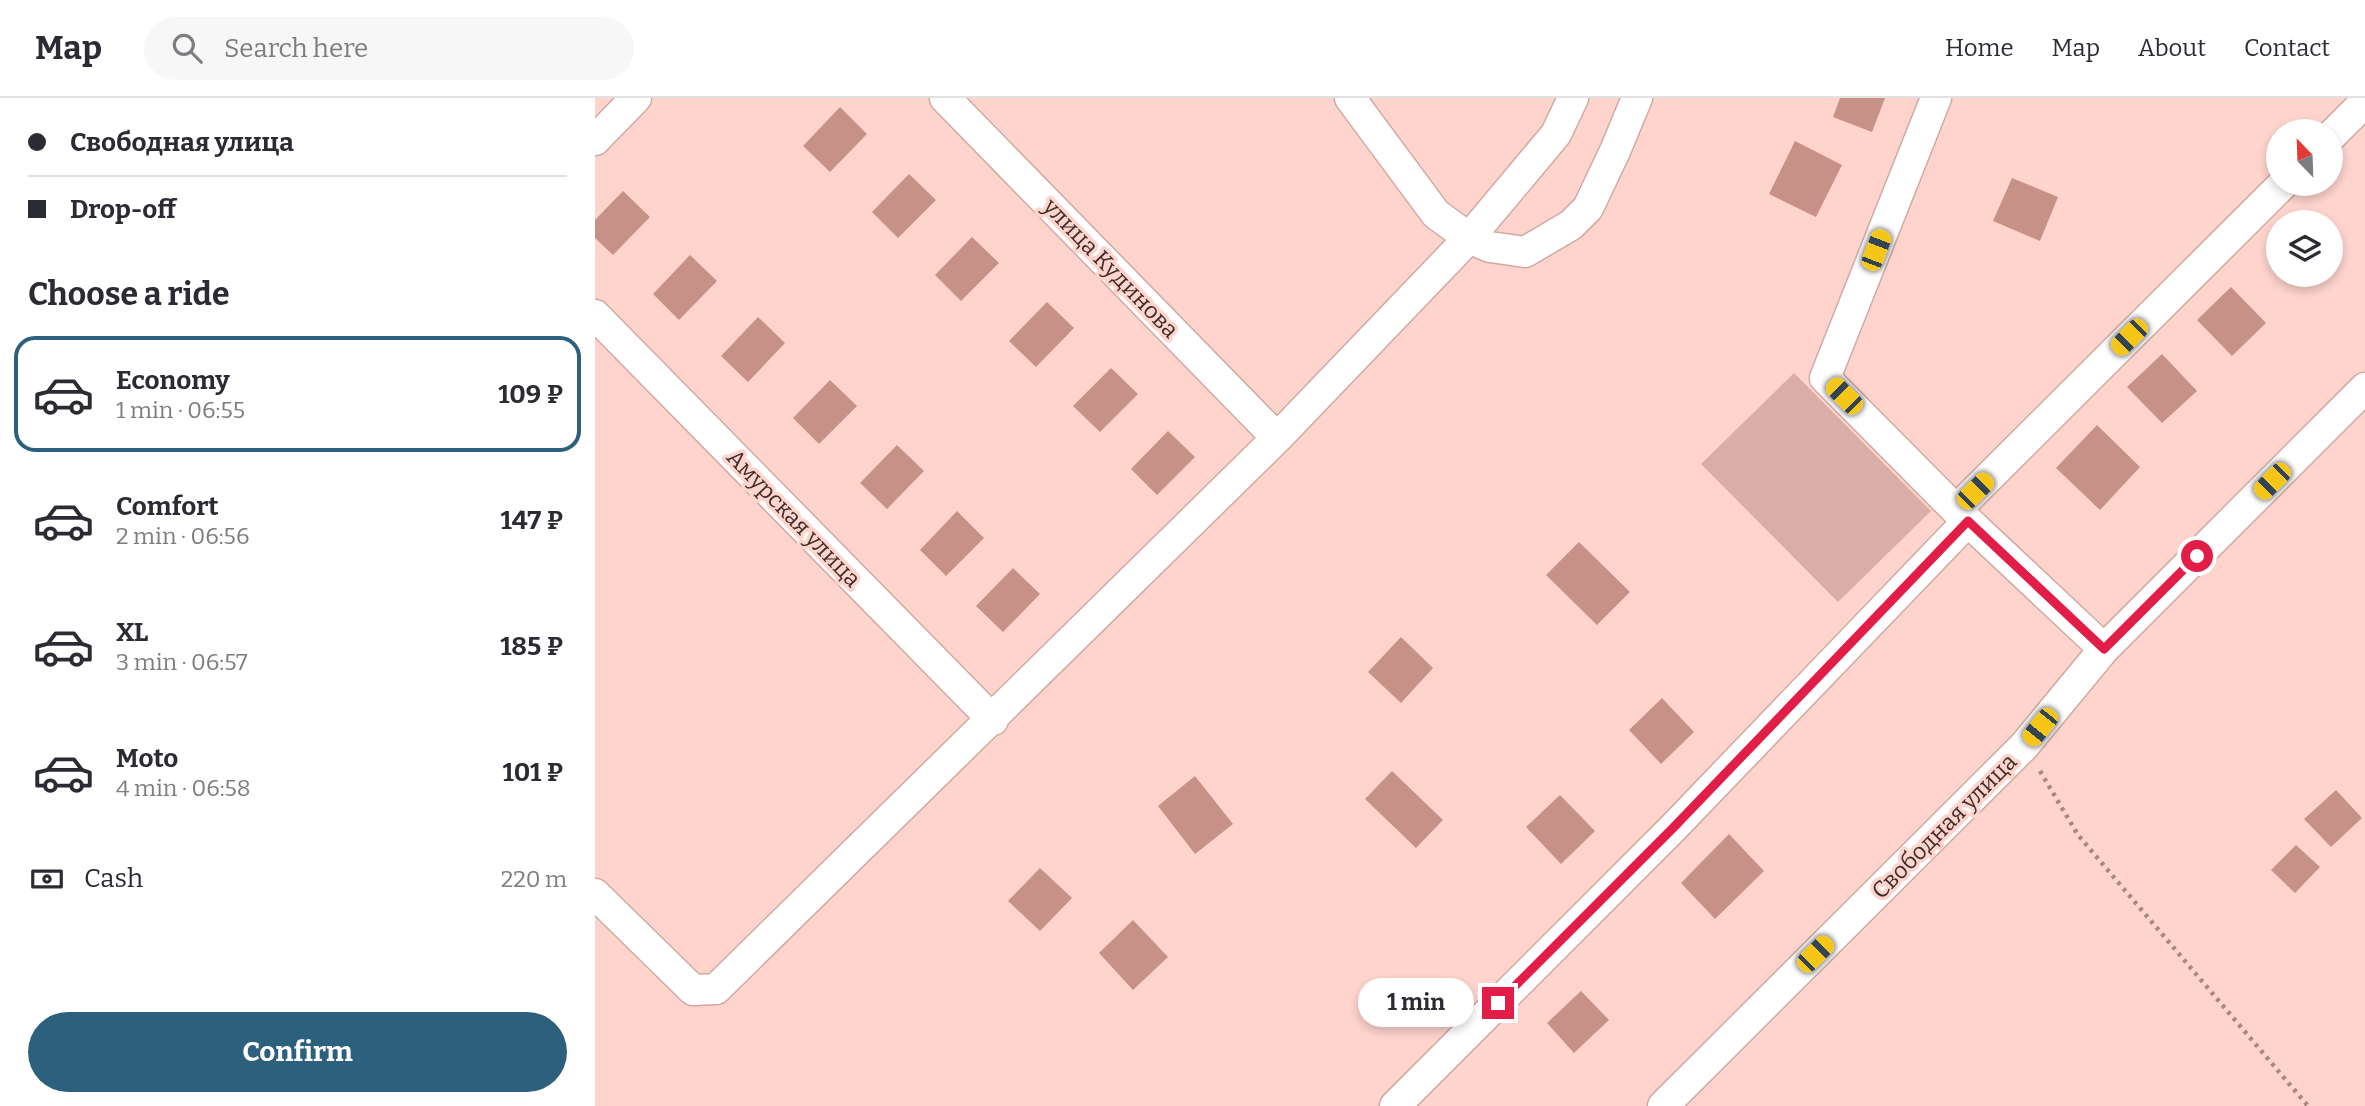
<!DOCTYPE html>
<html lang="en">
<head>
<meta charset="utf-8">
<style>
  body { margin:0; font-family:Bitter,serif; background:#f7f7f7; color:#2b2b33; height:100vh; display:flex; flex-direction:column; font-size:26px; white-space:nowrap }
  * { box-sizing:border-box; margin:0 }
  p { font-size:23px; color:#7c7c81 }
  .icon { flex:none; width:38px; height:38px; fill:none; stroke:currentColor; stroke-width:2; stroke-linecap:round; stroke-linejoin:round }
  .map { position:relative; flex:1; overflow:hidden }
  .details { display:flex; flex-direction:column; background:#fff; width:595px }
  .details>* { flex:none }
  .top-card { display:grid; align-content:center; height:154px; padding:0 28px; background:#fff }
  .needle { width:46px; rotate:337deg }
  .tools { position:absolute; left:1671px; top:21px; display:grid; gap:14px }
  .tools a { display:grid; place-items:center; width:77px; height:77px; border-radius:50%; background:#fff; box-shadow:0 4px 10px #0003; font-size:35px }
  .end { position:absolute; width:32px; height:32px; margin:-16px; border:9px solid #e11d48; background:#fff; box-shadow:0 0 0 4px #fff }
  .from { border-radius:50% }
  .bubble { position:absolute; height:49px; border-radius:24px; background:#fff; box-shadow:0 4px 10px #0003; font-size:23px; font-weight:700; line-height:49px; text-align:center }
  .car { position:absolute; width:21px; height:42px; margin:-21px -10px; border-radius:9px; box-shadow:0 0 5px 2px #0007; background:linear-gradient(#f5c518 24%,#345 0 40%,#f5c518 0 76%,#345 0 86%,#f5c518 0) }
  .top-card b { display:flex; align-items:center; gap:24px; height:66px; font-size:26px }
  .top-card b+b { border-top:2px solid #e1e1e2 }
  .top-card i { width:18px; height:18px; background:#2b2b33 }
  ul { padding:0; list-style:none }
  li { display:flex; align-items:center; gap:21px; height:116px; margin:0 14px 10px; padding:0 14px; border:4px solid transparent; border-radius:21px }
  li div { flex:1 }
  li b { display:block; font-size:26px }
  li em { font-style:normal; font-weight:700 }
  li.active { border-color:#2c607c }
  li>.icon { width:63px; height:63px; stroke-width:1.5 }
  h2 { padding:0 28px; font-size:32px; line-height:84px }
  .pay { display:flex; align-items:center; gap:18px; height:77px; padding:0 28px; font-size:26px }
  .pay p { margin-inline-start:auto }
  .action { display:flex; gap:14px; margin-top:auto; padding:14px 28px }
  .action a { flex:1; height:80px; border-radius:42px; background:#2c607c; color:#fff; font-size:28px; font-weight:700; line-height:80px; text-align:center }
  header { display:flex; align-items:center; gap:42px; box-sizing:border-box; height:98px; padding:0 35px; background:#fff; border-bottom:2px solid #e1e1e2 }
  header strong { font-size:33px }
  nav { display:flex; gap:38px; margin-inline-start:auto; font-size:24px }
  .search { width:490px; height:63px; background:#f7f7f7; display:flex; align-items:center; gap:18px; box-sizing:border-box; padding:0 24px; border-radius:38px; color:#7c7c81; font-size:26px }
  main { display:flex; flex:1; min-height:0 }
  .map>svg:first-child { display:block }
  .green { fill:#d8aea6 }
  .building { fill:#c79187 }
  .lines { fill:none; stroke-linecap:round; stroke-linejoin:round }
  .minor-casing { stroke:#d1a9a2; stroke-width:33 }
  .path { stroke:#a78983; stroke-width:4.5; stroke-dasharray:3.5 5; stroke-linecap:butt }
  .minor { stroke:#fff; stroke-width:30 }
  .route { stroke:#e11d48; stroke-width:9 }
  .labels { text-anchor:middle; stroke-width:7; stroke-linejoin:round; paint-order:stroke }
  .street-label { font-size:23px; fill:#3d2d2a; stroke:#fed4cd }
</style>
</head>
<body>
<header>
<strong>Map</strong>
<div class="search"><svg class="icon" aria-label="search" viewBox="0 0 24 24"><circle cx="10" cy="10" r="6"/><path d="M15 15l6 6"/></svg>Search here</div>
<nav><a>Home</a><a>Map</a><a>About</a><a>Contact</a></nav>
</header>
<main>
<section class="details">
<div class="top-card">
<b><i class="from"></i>Свободная улица</b>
<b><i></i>Drop-off</b>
</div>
<h2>Choose a ride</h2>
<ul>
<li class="active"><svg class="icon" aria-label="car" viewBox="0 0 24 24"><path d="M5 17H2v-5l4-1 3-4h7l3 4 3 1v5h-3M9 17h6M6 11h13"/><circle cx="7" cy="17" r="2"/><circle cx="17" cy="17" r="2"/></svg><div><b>Economy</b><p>1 min · 06:55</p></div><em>109 ₽</em></li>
<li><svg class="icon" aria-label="car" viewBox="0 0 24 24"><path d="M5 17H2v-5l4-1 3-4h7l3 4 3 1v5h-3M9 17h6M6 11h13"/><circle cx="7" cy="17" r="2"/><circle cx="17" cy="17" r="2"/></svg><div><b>Comfort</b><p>2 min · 06:56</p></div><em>147 ₽</em></li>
<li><svg class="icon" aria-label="car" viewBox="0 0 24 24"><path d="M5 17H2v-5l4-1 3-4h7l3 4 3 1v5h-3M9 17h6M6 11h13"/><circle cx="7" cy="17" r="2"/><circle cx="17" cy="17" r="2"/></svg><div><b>XL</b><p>3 min · 06:57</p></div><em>185 ₽</em></li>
<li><svg class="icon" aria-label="car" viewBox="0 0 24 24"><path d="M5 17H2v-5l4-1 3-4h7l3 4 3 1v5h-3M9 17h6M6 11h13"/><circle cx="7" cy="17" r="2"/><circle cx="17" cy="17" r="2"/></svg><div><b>Moto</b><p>4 min · 06:58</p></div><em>101 ₽</em></li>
</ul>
<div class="pay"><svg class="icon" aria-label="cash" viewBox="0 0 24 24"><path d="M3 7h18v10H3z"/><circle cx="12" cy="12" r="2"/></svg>Cash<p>220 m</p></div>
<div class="action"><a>Confirm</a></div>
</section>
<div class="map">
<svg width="1770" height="1008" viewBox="0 0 1770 1008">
  <rect width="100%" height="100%" fill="#fed4cd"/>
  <path class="green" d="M1199,275l137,138 -93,91 -137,-138z"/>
  <path class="building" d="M1245,0h45l-13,34 -39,-15z
    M245,9l27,27 -37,38 -27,-26z
    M1200,43l47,24 -26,52 -47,-23z
    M314,76l27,26 -38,38 -26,-26z
    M1417,80l46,19 -18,44 -47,-20z
    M28,93l27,26 -37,38 -18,-17v-18z
    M377,139l27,26 -38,38 -26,-26z
    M95,157l27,26 -38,39 -26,-26z
    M1636,189l35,36 -34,33 -35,-36z
    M452,204l27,26 -38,39 -27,-26z
    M163,219l27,26 -37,39 -27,-26z
    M1567,256l35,37 -35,32 -35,-36z
    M516,270l27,26 -38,38 -27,-26z
    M235,282l27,26 -38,38 -26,-26z
    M1502,327l43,42 -40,43 -44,-42z
    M573,333l27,26 -38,38 -26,-26z
    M302,347l27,26 -37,38 -27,-26z
    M362,413l27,27 -38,38 -26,-26z
    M984,444l51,50 -33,33 -51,-50z
    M418,470l27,26 -37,38 -27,-26z
    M806,539l32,31 -32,35 -33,-31z
    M1067,600l32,34 -33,32 -32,-34z
    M797,673l51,49 -27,28 -51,-49z
    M600,678l38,48 -38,30 -37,-48z
    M1741,692l26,28 -31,29 -27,-28z
    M965,697l35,36 -34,33 -35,-37z
    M1134,736l35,37 -49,48 -34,-36z
    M1701,747l24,22 -25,26 -24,-23z
    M445,770l32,30 -32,33 -32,-30z
    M538,822l35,37 -35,33 -34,-37z
    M986,893l28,29 -35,33 -27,-30z"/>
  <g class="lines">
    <defs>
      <path id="minor" d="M350,0l332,340
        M755,0l86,116 33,24 21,9 35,5 46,-27 17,-17 27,-57 22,-53
        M1341,0l-111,280 131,132 148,139
        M1736,38l34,-34
        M0,42l41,-42
        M0,217l398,405
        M0,796l98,96 23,-1 561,-551 192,-200 87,-104 17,-36
        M800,1008l278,-278 295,-307 -12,-11 327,-326
        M1068,1008l361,-360 80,-97 261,-261"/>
    </defs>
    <use href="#minor" class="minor-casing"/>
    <path class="path" d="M1445,673l38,64 230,271"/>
    <use href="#minor" class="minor"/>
  </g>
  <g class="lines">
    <path class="route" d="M903,905l175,-175 295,-307 136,128 93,-93"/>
  </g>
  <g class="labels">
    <g class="street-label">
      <text transform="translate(516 170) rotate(46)" y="8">улица Кудинова</text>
      <text transform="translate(199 420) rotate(46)" y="8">Амурская улица</text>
      <text transform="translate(1349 728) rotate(-45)" y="8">Свободная улица</text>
    </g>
  </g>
</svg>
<div class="tools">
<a><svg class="needle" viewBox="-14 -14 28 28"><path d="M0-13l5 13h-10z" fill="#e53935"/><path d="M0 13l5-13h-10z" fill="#7c7c81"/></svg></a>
<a><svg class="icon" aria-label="layers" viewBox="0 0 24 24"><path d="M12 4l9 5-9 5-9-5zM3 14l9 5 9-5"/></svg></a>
</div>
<i class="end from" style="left:1602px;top:458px"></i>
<i class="end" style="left:903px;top:905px"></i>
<div class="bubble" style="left:763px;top:880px;width:116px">1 min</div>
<i class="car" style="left:1281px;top:152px;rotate:21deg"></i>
<i class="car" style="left:1534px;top:239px;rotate:225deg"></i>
<i class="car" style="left:1249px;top:298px;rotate:315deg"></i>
<i class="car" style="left:1677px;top:383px;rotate:225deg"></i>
<i class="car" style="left:1380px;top:393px;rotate:45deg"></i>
<i class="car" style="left:1445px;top:629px;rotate:219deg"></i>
<i class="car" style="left:1220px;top:856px;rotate:45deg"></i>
</div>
</main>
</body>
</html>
